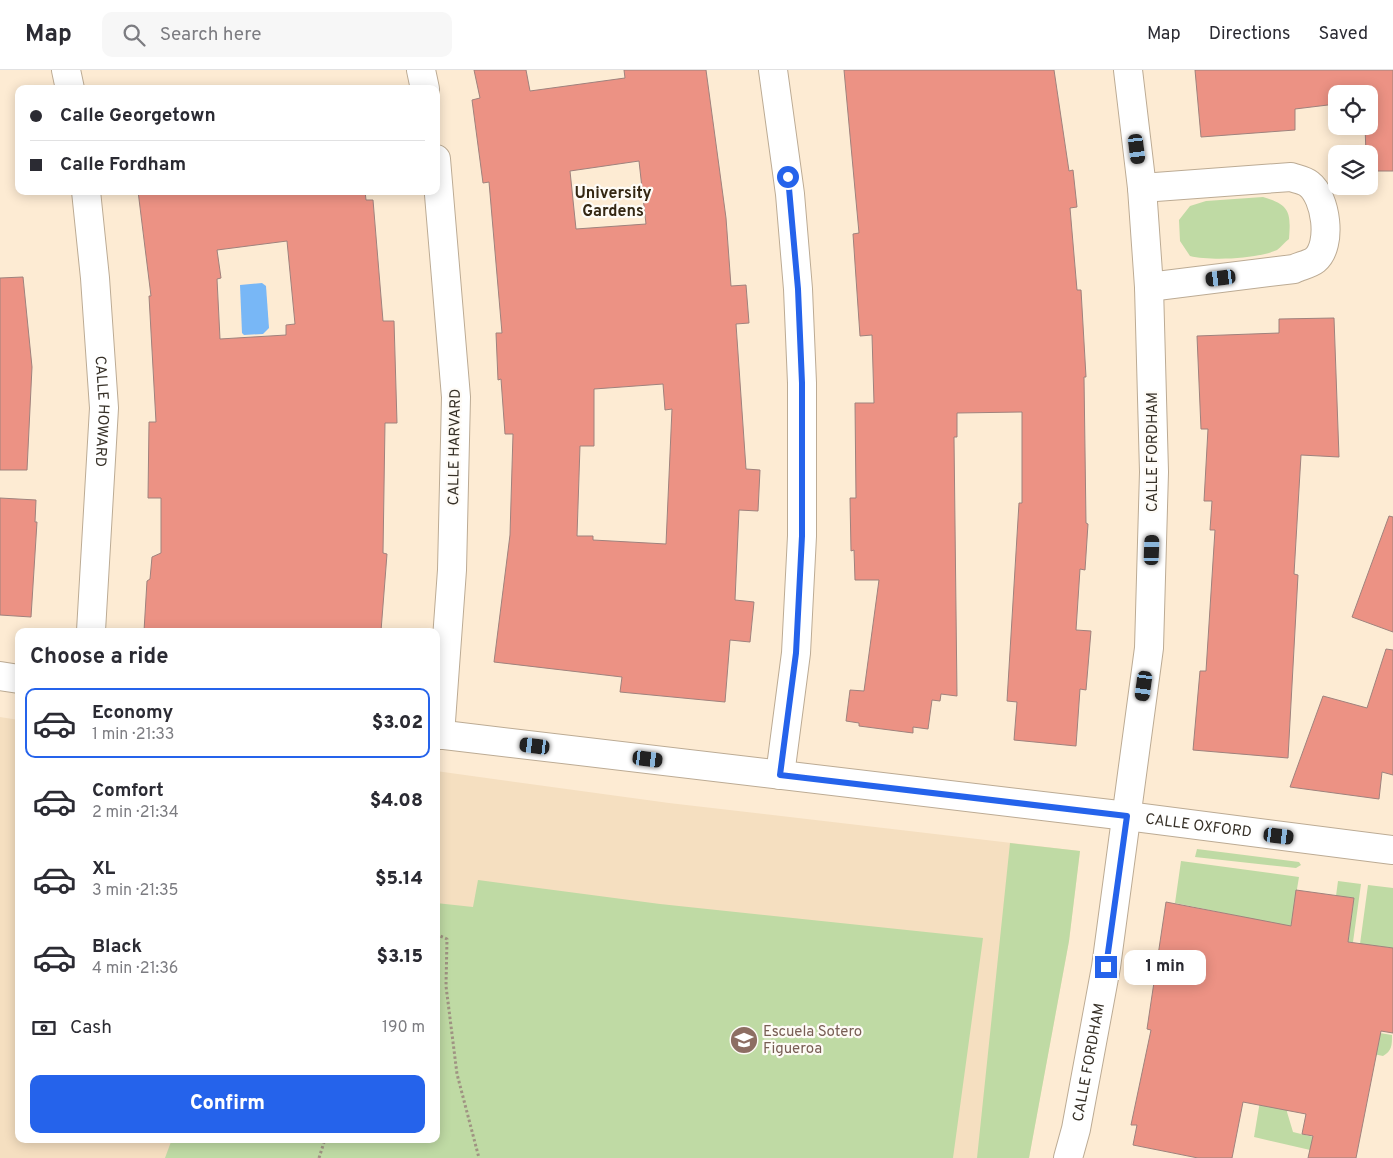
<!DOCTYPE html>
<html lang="en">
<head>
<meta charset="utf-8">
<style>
  body { margin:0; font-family:Overpass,sans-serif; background:#f7f7f7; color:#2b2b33; height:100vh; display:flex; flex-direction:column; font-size:19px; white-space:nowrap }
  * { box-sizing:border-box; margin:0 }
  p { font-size:16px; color:#7c7c81 }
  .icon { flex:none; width:28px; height:28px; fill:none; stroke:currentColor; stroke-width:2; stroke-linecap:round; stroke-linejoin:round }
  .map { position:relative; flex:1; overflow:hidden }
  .details { position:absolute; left:15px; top:558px; width:425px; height:515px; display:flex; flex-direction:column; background:#fff; border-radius:10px; box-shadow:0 2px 12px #0003 }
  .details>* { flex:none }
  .hud { position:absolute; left:15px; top:15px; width:425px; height:110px; border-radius:10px; box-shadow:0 2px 12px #0003; display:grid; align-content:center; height:110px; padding:0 15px; background:#fff }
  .tools { position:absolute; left:1328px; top:15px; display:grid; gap:10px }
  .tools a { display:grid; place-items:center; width:50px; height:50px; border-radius:10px; background:#fff; box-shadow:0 2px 12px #0003; font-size:25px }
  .end { position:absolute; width:22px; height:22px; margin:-11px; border:6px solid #2563eb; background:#fff; box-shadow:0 0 0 2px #fff }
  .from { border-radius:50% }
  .bubble { position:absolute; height:35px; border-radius:10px; background:#fff; box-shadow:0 2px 12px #0003; font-size:16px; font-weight:800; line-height:35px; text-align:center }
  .car { position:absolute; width:15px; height:30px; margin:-15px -8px; border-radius:6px; box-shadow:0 0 4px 1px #0007; background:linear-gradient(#222 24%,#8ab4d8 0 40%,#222 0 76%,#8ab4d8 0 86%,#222 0) }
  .hud b { display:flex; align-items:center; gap:18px; height:48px; font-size:19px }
  .hud b+b { border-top:1px solid #e1e1e2 }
  .hud i { width:12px; height:12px; background:#2b2b33 }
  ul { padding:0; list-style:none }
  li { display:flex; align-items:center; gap:15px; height:70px; margin:0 10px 8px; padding:0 5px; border:2px solid transparent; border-radius:10px }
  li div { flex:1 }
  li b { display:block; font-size:19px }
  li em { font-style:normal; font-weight:800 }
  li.selected { border-color:#2563eb }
  li>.icon { width:45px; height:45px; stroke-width:1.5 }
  h2 { padding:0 15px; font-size:22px; line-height:60px }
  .pay { display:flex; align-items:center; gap:12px; height:55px; padding:0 15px; font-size:19px }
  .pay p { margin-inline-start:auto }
  .primary-button { display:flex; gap:10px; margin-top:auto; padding:10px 15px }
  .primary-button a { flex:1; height:58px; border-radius:10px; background:#2563eb; color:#fff; font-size:20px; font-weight:800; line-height:58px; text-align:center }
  header { display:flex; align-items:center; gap:30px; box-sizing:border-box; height:70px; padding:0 25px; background:#fff; border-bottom:1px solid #e1e1e2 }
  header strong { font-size:24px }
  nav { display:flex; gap:28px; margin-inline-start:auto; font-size:18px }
  .search { width:350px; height:45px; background:#f7f7f7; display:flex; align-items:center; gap:12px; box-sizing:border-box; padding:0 18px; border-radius:10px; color:#7c7c81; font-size:19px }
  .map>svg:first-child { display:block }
  .built { fill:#f5dfc0 }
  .green { fill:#bfdaa4 }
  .water { fill:#78b7f6 }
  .building { fill:#ec9284; stroke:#9f827d; fill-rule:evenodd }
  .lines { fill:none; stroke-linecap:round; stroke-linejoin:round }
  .street-casing { stroke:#bcab94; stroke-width:30 }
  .path { stroke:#9f9382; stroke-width:3; stroke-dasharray:2.5 2.5; stroke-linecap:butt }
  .street { stroke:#fff; stroke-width:28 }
  .route { stroke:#2563eb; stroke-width:6 }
  .labels { text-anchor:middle; stroke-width:4.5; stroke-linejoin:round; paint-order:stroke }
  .street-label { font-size:15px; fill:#373128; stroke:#fefbf6 }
  .education-label { font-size:15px; fill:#785e54; stroke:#fefbf6; text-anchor:start }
  .neighbourhood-label { font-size:16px; font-weight:bold; fill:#342713; stroke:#fefbf6 }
</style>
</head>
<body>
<header>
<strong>Map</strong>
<div class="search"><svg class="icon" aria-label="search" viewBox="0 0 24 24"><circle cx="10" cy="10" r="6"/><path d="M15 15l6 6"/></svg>Search here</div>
<nav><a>Map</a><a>Directions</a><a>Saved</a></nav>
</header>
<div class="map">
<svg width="1393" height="1088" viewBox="0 0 1393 1088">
  <rect width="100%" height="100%" fill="#fdebd3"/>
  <path class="built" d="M0,647l19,3v419h417v-368l233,32 411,48 -11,90 -40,217h-1029z"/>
  <path class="green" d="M1263,127c27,8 28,15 26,42 -4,3 -8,8 -12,11 -20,9 -66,11 -87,6l-10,-15 -1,-21 11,-14 16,-5z
    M1010,773l70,8 -11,90 -40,217h-52z
    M1197,779l102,13 2,3 -5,3 -101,-11z
    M1181,791l118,16 -10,60 54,90 49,8c0,10 0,16 -9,21l-81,-17 -15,73 6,20 57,14 -5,12 -91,-21 8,-48 -23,-134 5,-38 -69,-14z
    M478,810l182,24 323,34 -30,220h-788l7,-19h264v-236l37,4z
    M1338,811l23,3 -8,58h-5l6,-44 -18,-2z
    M1368,815l25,3v60l-33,-4z"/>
  <path class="water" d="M262,213l4,3 3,42 -6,6 -19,1 -2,-2 -2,-48z"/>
  <path class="building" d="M474,0h52l4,21 95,-13 -1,-8h82l20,148 5,68 15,-1 3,38 -13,1 10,145 14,1 -2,41 -19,-1 -4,90 19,2 -4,40 -20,-2 -5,62 -105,-10 2,-15 -128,-15 16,-127 3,-101h-8l-4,-55 -3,1 -2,-47h6l-13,-151 -6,1 -11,-83 8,-2zM639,91l7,63 -70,5 -6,-58zM663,314l2,26 7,-1 -6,135 -73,-4v-4h-16l3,-90h14v-57z
    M844,0h210l15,101 4,-1 4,37 -7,1 7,82h4l5,87h-2l2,146 2,1 -3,46 -5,-1 -4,61 15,1 -5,59 -6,-1 -4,57 -62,-6 3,-38 -10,-1 12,-198h3v-91l-65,1v24h-3l3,259 -16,-2 -1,7 -8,-1 -4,29 -15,-2v6l-54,-7v-3l-13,-2 4,-31 14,1 15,-111h-24l-1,-30 -3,1 -1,-53h6l-1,-95h19l-2,-68 -12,1 -7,-102 6,-1z
    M1195,0h198v101h-24v-17h-3l-1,-28h4v-32h-33v10l-41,5v21l-94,7z
    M138,121h227l1,9h7l10,121h11l3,102h-12l-2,130 4,1 -6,77h-237l3,-50 3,-2 2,-22 9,-4v-55h-13l1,-76h7l-7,-126h2zM287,171l8,83 -9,1v10l-66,4 -3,-60 4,-1 -4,-28z
    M23,207l9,90 -5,103h-27v-192z
    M1334,248l5,139 -38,-2 -7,119 4,1 -10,183 -95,-8 7,-79h6l9,-141h-5l2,-29h-8l4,-72h-7l-4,-93 82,-3v-14z
    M0,428l36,2 -1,22h2l-6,95 -31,-2z
    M1389,446l4,1v115l-41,-15z
    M1386,579l7,1v125l-11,-3 -3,27 -89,-12 33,-91 44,12z
    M1296,820l58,8 -6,44 45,6v85l-12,-2 -25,127h-48l5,-22 -11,-2 4,-20 -63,-12 -11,56h-34l-65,-13 4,-20h-6l20,-95 -4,-1 19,-127 125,24z"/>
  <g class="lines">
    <defs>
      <g id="street">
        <path d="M66,0l4,19"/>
        <path d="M421,0l4,19"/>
        <path d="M773,0l17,124 8,95 4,94v153l-6,117 -16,122"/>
        <path d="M436,89l20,238 -4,173 -12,165"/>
        <path d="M1142,118l149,-11c5,2 13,3 18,7 17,13 24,61 6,76 -5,4 -15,6 -21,9l-145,18"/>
        <path id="s1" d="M86,121l9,87 9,130 -13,223"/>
        <path d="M0,606l19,3"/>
        <path id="s2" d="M436,664l691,82 266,34"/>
        <path id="s3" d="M1068,1088l8,-29 30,-162 43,-319 5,-176 -5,-185 -7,-99 -14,-118"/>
      </g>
    </defs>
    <use href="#street" class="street-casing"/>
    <path class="path" d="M436,864l11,5 -1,47 11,88 22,84
      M319,1088l6,-19"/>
    <use href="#street" class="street"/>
  </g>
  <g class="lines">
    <path class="route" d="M788,107l10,112 4,94v153l-6,117 -16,122 347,41 -21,151"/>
  </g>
  <defs>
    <symbol id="school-disc" viewBox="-11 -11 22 22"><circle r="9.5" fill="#8d6e63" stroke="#fefbf6"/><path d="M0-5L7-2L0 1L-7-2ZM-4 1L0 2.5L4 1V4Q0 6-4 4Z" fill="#fff"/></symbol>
  </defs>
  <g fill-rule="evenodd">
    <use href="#school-disc" x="728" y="954" width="32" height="32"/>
  </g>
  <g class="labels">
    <g class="street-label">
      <text dy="5" stroke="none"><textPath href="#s1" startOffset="221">CALLE HOWARD</textPath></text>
      <text transform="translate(454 377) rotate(-89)" y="5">CALLE HARVARD</text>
      <text transform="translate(1152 382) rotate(-90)" y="5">CALLE FORDHAM</text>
      <text dy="5" stroke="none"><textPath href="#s2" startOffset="768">CALLE OXFORD</textPath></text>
      <text dy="5" stroke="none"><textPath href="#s3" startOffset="98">CALLE FORDHAM</textPath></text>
    </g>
    <g class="education-label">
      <text x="763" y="966">Escuela Sotero<tspan x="763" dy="17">Figueroa</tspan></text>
    </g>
    <g class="neighbourhood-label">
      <text x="613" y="128">University<tspan x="613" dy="18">Gardens</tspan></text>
    </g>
  </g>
</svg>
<div class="tools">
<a><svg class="icon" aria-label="locate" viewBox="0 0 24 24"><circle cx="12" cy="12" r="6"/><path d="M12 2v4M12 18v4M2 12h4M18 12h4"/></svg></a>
<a><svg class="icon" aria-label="layers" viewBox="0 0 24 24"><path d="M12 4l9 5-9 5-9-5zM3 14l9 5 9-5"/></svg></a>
</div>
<i class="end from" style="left:788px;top:107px"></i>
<i class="end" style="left:1106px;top:897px"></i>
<div class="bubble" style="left:1124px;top:880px;width:82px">1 min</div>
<i class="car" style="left:1137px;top:79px;rotate:173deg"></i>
<i class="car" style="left:1221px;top:208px;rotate:263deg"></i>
<i class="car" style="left:1152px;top:480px;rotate:2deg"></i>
<i class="car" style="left:1144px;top:616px;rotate:188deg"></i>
<i class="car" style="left:535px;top:676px;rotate:277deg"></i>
<i class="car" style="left:648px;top:689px;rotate:97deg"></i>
<i class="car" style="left:1279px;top:766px;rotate:97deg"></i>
<div class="hud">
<b><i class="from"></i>Calle Georgetown</b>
<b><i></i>Calle Fordham</b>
</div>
<section class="details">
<h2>Choose a ride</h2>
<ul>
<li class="selected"><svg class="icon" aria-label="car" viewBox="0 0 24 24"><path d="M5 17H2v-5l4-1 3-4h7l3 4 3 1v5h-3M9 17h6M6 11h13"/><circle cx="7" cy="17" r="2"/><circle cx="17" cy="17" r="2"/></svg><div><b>Economy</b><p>1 min · 21:33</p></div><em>$3.02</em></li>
<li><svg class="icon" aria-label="car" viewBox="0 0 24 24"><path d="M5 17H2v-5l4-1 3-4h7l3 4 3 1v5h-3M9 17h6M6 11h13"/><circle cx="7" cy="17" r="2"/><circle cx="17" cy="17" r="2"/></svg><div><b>Comfort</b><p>2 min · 21:34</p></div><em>$4.08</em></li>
<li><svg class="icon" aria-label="car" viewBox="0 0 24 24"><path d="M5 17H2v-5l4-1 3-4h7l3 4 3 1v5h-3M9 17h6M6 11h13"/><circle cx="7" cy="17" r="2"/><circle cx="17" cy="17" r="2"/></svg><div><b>XL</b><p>3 min · 21:35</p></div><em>$5.14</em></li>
<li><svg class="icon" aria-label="car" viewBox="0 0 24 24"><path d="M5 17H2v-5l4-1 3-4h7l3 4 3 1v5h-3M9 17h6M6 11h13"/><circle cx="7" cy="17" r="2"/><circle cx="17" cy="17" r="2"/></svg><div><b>Black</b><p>4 min · 21:36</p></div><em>$3.15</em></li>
</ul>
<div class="pay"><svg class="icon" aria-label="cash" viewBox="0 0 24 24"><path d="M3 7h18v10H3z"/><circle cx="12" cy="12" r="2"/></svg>Cash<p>190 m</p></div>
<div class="primary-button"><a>Confirm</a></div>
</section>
</div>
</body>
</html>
